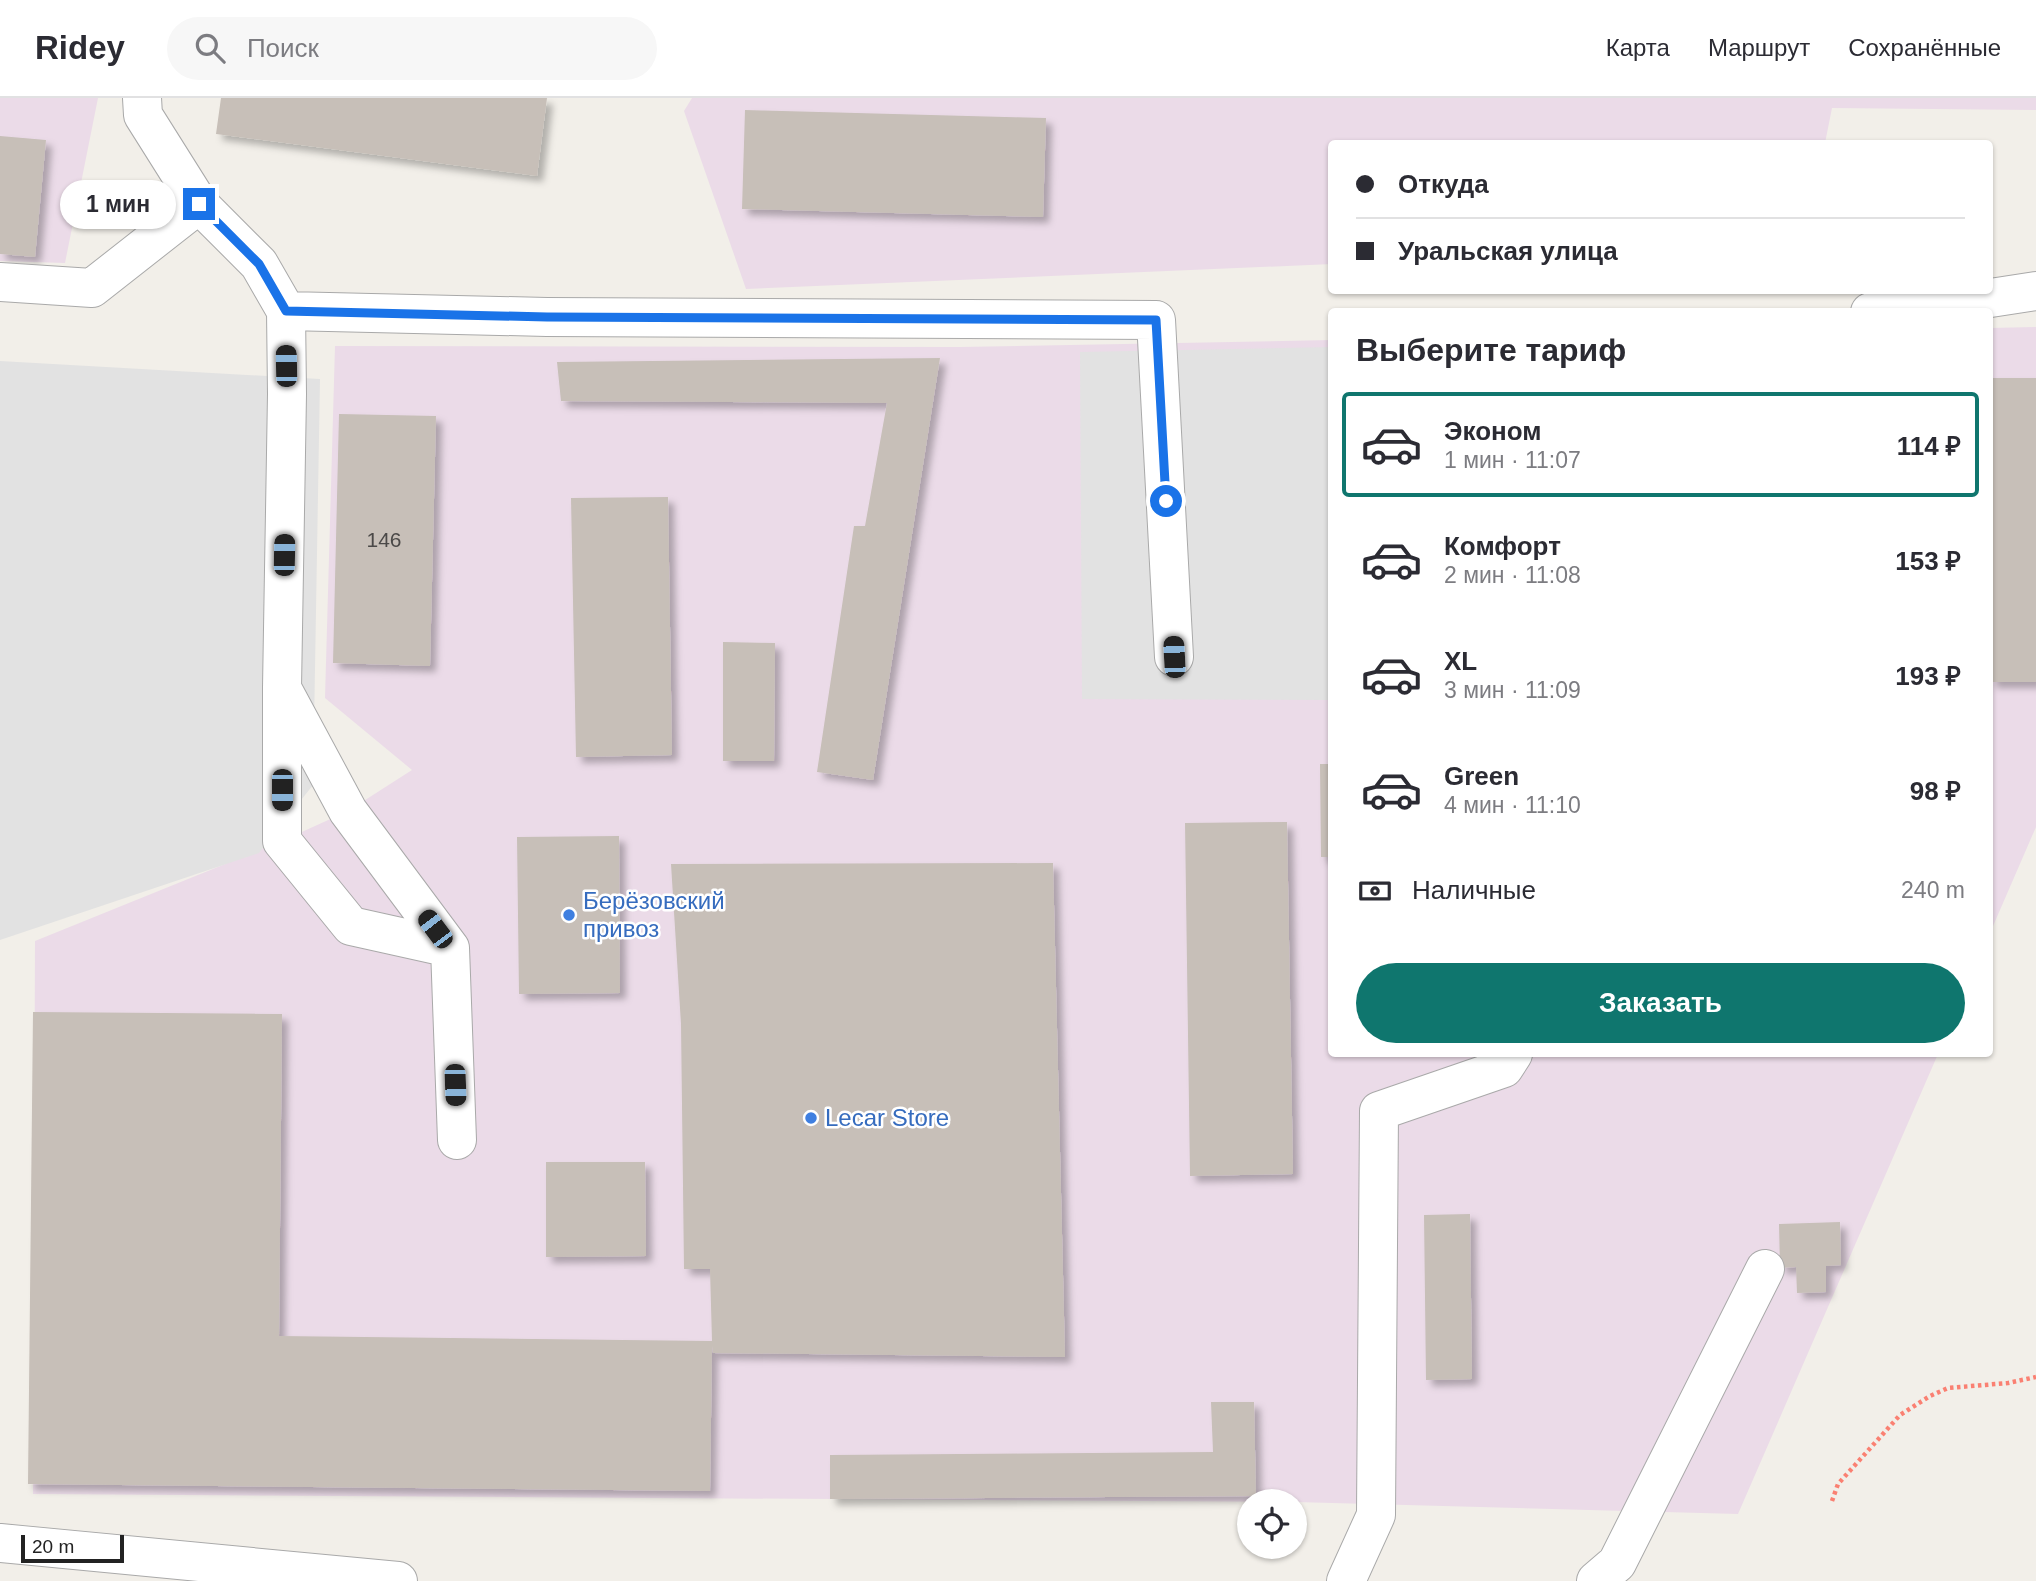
<!DOCTYPE html>
<html lang="ru">
<head>
<meta charset="utf-8">
<style>
  body { margin:0; font-family:Helvetica,sans-serif; background:#f7f7f7; color:#2b2b33; height:100vh; display:flex; flex-direction:column; font-size:26px; white-space:nowrap }
  * { box-sizing:border-box; margin:0 }
  p { font-size:23px; color:#7c7c81 }
  .icon { flex:none; width:38px; height:38px; fill:none; stroke:currentColor; stroke-width:2; stroke-linecap:round; stroke-linejoin:round }
  .map { position:relative; flex:1; overflow:hidden }
  .side { position:absolute; left:1328px; top:210px; width:665px; height:749px; display:flex; flex-direction:column; background:#fff; border-radius:7px; box-shadow:0 2px 5px #0004 }
  .side>* { flex:none }
  .guide { position:absolute; left:1328px; top:42px; width:665px; height:154px; border-radius:7px; box-shadow:0 2px 5px #0004; display:grid; align-content:center; height:154px; padding:0 28px; background:#fff }
  .tools { position:absolute; left:1237px; top:1391px; display:grid; gap:14px }
  .tools a { display:grid; place-items:center; width:70px; height:70px; border-radius:50%; background:#fff; box-shadow:0 2px 5px #0004; font-size:35px }
  .scale { position:absolute; left:21px; bottom:18px; width:103px; box-sizing:border-box; padding-left:7px; border:4px solid #222; border-top:0; font-size:19px; line-height:24px; white-space:nowrap; color:#222; -webkit-text-stroke:5px #fff; paint-order:stroke }
  .end { position:absolute; width:32px; height:32px; margin:-16px; border:9px solid #1a73e8; background:#fff; box-shadow:0 0 0 4px #fff }
  .from { border-radius:50% }
  .bubble { position:absolute; height:49px; border-radius:24px; background:#fff; box-shadow:0 2px 5px #0004; font-size:23px; font-weight:800; line-height:49px; text-align:center }
  .car { position:absolute; width:21px; height:42px; margin:-21px -10px; border-radius:9px; box-shadow:0 0 5px 2px #0007; background:linear-gradient(#222 24%,#8ab4d8 0 40%,#222 0 76%,#8ab4d8 0 86%,#222 0) }
  .guide b { display:flex; align-items:center; gap:24px; height:66px; font-size:26px }
  .guide b+b { border-top:2px solid #e1e1e2 }
  .guide i { width:18px; height:18px; background:#2b2b33 }
  ul { padding:0; list-style:none }
  li { display:flex; align-items:center; gap:21px; height:105px; margin:0 14px 10px; padding:0 14px; border:4px solid transparent; border-radius:7px }
  li div { flex:1 }
  li b { display:block; font-size:26px }
  li em { font-style:normal; font-weight:800 }
  li.current { border-color:#0f766e }
  li>.icon { width:63px; height:63px; stroke-width:1.5 }
  h2 { padding:0 28px; font-size:32px; line-height:84px }
  .pay { display:flex; align-items:center; gap:18px; height:77px; padding:0 28px; font-size:26px }
  .pay p { margin-inline-start:auto }
  .primary-button { display:flex; gap:14px; margin-top:auto; padding:14px 28px }
  .primary-button a { flex:1; height:80px; border-radius:42px; background:#0f766e; color:#fff; font-size:28px; font-weight:800; line-height:80px; text-align:center }
  header { display:flex; align-items:center; gap:42px; box-sizing:border-box; height:98px; padding:0 35px; background:#fff; border-bottom:2px solid #e1e1e2 }
  header strong { font-size:33px }
  nav { display:flex; gap:38px; margin-inline-start:auto; font-size:24px }
  .search { width:490px; height:63px; background:#f7f7f7; display:flex; align-items:center; gap:18px; box-sizing:border-box; padding:0 24px; border-radius:38px; color:#7c7c81; font-size:26px }
  .map>svg:first-child { display:block }
  .industrial { fill:#ebdbe8 }
  .parking { fill:#e2e2e2 }
  .building { fill:#c7bfb8; filter:url(#shadow) }
  .lines { fill:none; stroke-linecap:round; stroke-linejoin:round }
  .minor-casing { stroke:#a9a9a9; stroke-width:40 }
  .path { stroke:#fa8072; stroke-width:4.5; stroke-dasharray:3.5 3.5; stroke-linecap:butt }
  .minor { stroke:#fff; stroke-width:38 }
  .route { stroke:#1a73e8; stroke-width:9 }
  .shop-dot { fill:#3f7fe0; stroke:#fff; stroke-width:2.5 }
  .labels { text-anchor:middle; stroke-width:5; stroke-linejoin:round; paint-order:stroke }
  .number-label { font-size:21px; fill:#4b4948 }
  .shop-label { font-size:24px; fill:#366cbe; stroke:#fff; text-anchor:start }
</style>
</head>
<body>
<header>
<strong>Ridey</strong>
<div class="search"><svg class="icon" aria-label="search" viewBox="0 0 24 24"><circle cx="10" cy="10" r="6"/><path d="M15 15l6 6"/></svg>Поиск</div>
<nav><a>Карта</a><a>Маршрут</a><a>Сохранённые</a></nav>
</header>
<div class="map">
<svg width="2036" height="1483" viewBox="0 0 2036 1483">
  <defs>
    <filter id="shadow"><feDropShadow dx="6" dy="6" stdDeviation="3.5" flood-color="#0004"/></filter>
  </defs>
  <rect width="100%" height="100%" fill="#f2efe9"/>
  <path class="industrial" d="M0,0h98l-33,165 -65,-2z
    M692,0h1344v12l-204,-2 -7,35 -493,1v120l-586,25 -62,-178z
    M2036,229v500l-46,106v-605z
    M1332,242v714h606l-200,460 -443,-12 -1262,-8 2,-553 247,-100 66,-30 64,-41 -87,-72 10,-352 625,1z"/>
  <path class="parking" d="M1332,249v353l-250,-1 -2,-347z
    M0,263l320,18 -7,406 -54,68 -259,87z"/>
  <path class="building" d="M221,0h326l-10,78 -321,-42z
    M745,12l301,8 -3,99 -301,-8z
    M0,38l46,4 -11,117 -35,-3z
    M940,260l-67,422 -56,-8 37,-246h11l22,-123 -326,-2 -4,-39z
    M1990,280h46v304h-46z
    M339,316l97,2 -6,250 -97,-3z
    M668,399l4,258 -96,2 -5,-259z
    M723,544l52,1 -1,118h-51z
    M1320,666h12v93h-11z
    M1287,724l6,352 -103,2 -5,-353z
    M619,738l1,157 -101,1 -2,-157z
    M1053,765l12,494 -352,-4 -1,-7 -2,145 -682,-7 5,-472 249,2 -3,322 433,5 -2,-72h-26l-3,-245 -10,-160z
    M546,1064h99l1,94 -100,1z
    M1470,1116l2,165 -46,1 -2,-165z
    M1840,1124l1,43 -15,1v26l-29,1 -1,-26 -16,1 -1,-44z
    M1211,1304h43l2,94 -426,3v-44l383,-3z"/>
  <g class="lines">
    <defs>
      <path id="minor" d="M142,0l1,17 56,89 60,60 27,47 1,83 -5,294v153l69,85 99,22
        M0,184l92,6 107,-84
        M286,213l261,6 609,3 18,337
        M1870,214l36,-1 130,-20
        M284,594l64,119 102,137 7,192
        M0,1445l398,38
        M1346,1483l30,-66 3,-404 125,-43 9,-14
        M1596,1483l21,-18 148,-294"/>
    </defs>
    <use href="#minor" class="minor-casing"/>
    <path class="path" d="M1832,1403l6,-17 62,-69 30,-19 18,-8 60,-5 28,-6"/>
    <use href="#minor" class="minor"/>
  </g>
  <g class="lines">
    <path class="route" d="M199,106l60,60 27,47 261,6 609,3 10,181"/>
  </g>
  <g class="shop-dot">
    <circle cx="569" cy="817" r="7"/>
    <circle cx="811" cy="1020" r="7"/>
  </g>
  <g class="labels">
    <g class="number-label">
      <text x="384" y="449">146</text>
    </g>
    <g class="shop-label">
      <text x="583" y="811">Берёзовский<tspan x="583" dy="28">привоз</tspan></text>
      <text x="825" y="1028">Lecar Store</text>
    </g>
  </g>
</svg>
<div class="tools">
<a><svg class="icon" aria-label="locate" viewBox="0 0 24 24"><circle cx="12" cy="12" r="6"/><path d="M12 2v4M12 18v4M2 12h4M18 12h4"/></svg></a>
</div>
<div class="scale">20 m</div>
<i class="end from" style="left:1166px;top:403px"></i>
<i class="end" style="left:199px;top:106px"></i>
<div class="bubble" style="left:60px;top:82px;width:116px">1 мин</div>
<i class="car" style="left:286px;top:268px;rotate:359deg"></i>
<i class="car" style="left:284px;top:457px;rotate:1deg"></i>
<i class="car" style="left:1174px;top:559px;rotate:357deg"></i>
<i class="car" style="left:282px;top:692px;rotate:180deg"></i>
<i class="car" style="left:435px;top:831px;rotate:323deg"></i>
<i class="car" style="left:455px;top:987px;rotate:178deg"></i>
<div class="guide">
<b><i class="from"></i>Откуда</b>
<b><i></i>Уральская улица</b>
</div>
<section class="side">
<h2>Выберите тариф</h2>
<ul>
<li class="current"><svg class="icon" aria-label="car" viewBox="0 0 24 24"><path d="M5 17H2v-5l4-1 3-4h7l3 4 3 1v5h-3M9 17h6M6 11h13"/><circle cx="7" cy="17" r="2"/><circle cx="17" cy="17" r="2"/></svg><div><b>Эконом</b><p>1 мин · 11:07</p></div><em>114 ₽</em></li>
<li><svg class="icon" aria-label="car" viewBox="0 0 24 24"><path d="M5 17H2v-5l4-1 3-4h7l3 4 3 1v5h-3M9 17h6M6 11h13"/><circle cx="7" cy="17" r="2"/><circle cx="17" cy="17" r="2"/></svg><div><b>Комфорт</b><p>2 мин · 11:08</p></div><em>153 ₽</em></li>
<li><svg class="icon" aria-label="car" viewBox="0 0 24 24"><path d="M5 17H2v-5l4-1 3-4h7l3 4 3 1v5h-3M9 17h6M6 11h13"/><circle cx="7" cy="17" r="2"/><circle cx="17" cy="17" r="2"/></svg><div><b>XL</b><p>3 мин · 11:09</p></div><em>193 ₽</em></li>
<li><svg class="icon" aria-label="car" viewBox="0 0 24 24"><path d="M5 17H2v-5l4-1 3-4h7l3 4 3 1v5h-3M9 17h6M6 11h13"/><circle cx="7" cy="17" r="2"/><circle cx="17" cy="17" r="2"/></svg><div><b>Green</b><p>4 мин · 11:10</p></div><em>98 ₽</em></li>
</ul>
<div class="pay"><svg class="icon" aria-label="cash" viewBox="0 0 24 24"><path d="M3 7h18v10H3z"/><circle cx="12" cy="12" r="2"/></svg>Наличные<p>240 m</p></div>
<div class="primary-button"><a>Заказать</a></div>
</section>
</div>
</body>
</html>
